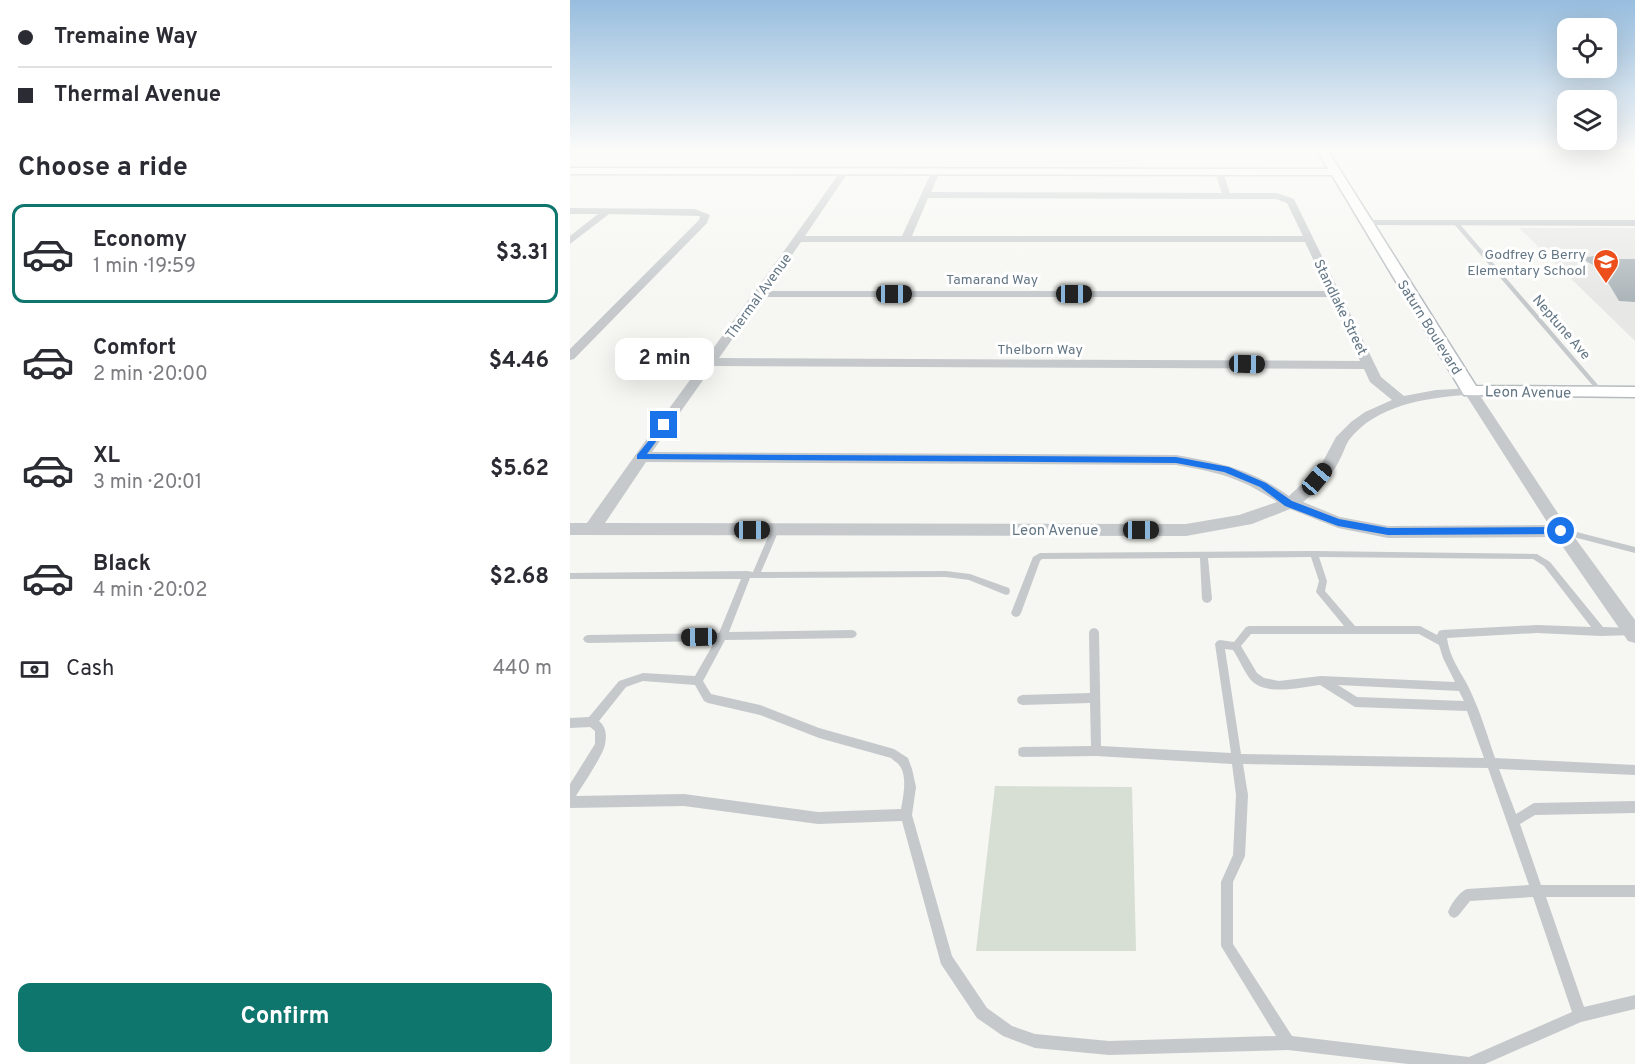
<!DOCTYPE html>
<html lang="en">
<head>
<meta charset="utf-8">
<style>
  body { margin:0; font-family:Overpass,sans-serif; background:#f2f2f3; color:#2b2b33; height:100vh; display:flex; flex-direction:column; font-size:22px; white-space:nowrap }
  * { box-sizing:border-box; margin:0 }
  p { font-size:20px; color:#7c7c81 }
  .icon { flex:none; width:33px; height:33px; fill:none; stroke:currentColor; stroke-width:2; stroke-linecap:round; stroke-linejoin:round }
  .map { position:relative; flex:1; overflow:hidden }
  .side { display:flex; flex-direction:column; background:#fff; width:570px }
  .side>* { flex:none }
  .banner { display:grid; align-content:center; height:132px; padding:0 18px; background:#fff }
  .fabs { position:absolute; left:987px; top:18px; display:grid; gap:12px }
  .fabs a { display:grid; place-items:center; width:60px; height:60px; border-radius:12px; background:#fff; box-shadow:0 6px 24px #0002; font-size:30px }
  .end { position:absolute; width:27px; height:27px; margin:-14px; border:8px solid #1a73e8; background:#fff; box-shadow:0 0 0 3px #fff }
  .from { border-radius:50% }
  .bubble { position:absolute; height:42px; border-radius:12px; background:#fff; box-shadow:0 6px 24px #0002; font-size:20px; font-weight:700; line-height:42px; text-align:center }
  .car { position:absolute; width:18px; height:36px; margin:-18px -9px; border-radius:8px; box-shadow:0 0 4px 2px #0007; background:linear-gradient(#222 24%,#8ab4d8 0 40%,#222 0 76%,#8ab4d8 0 86%,#222 0) }
  .banner b { display:flex; align-items:center; gap:21px; height:57px; font-size:22px }
  .banner b+b { border-top:2px solid #e1e1e2 }
  .banner i { width:15px; height:15px; background:#2b2b33 }
  ul { padding:0; list-style:none }
  li { display:flex; align-items:center; gap:18px; height:99px; margin:0 12px 9px; padding:0 6px; border:3px solid transparent; border-radius:12px }
  li div { flex:1 }
  li b { display:block; font-size:22px }
  li em { font-style:normal; font-weight:700 }
  li.active { border-color:#0f766e }
  li>.icon { width:54px; height:54px; stroke-width:1.5 }
  h2 { padding:0 18px; font-size:27px; line-height:72px }
  .pay { display:flex; align-items:center; gap:15px; height:66px; padding:0 18px; font-size:22px }
  .pay p { margin-inline-start:auto }
  .button { display:flex; gap:12px; margin-top:auto; padding:12px 18px }
  .button a { flex:1; height:69px; border-radius:12px; background:#0f766e; color:#fff; font-size:24px; font-weight:700; line-height:69px; text-align:center }
  main { display:flex; flex:1; min-height:0 }
  .map>svg:first-child { display:block }
  .built { fill:#e7e8e6 }
  .green { fill:#d7ded3 }
  .building { fill:#acb5ba }
  .lines { fill:none; stroke-linecap:round; stroke-linejoin:round }
  .secondary-casing { stroke:#b5bbbf; stroke-width:3 }
  .lane { fill:#c5c9cc; fill-rule:evenodd }
  .street { fill:#c5c9cc; fill-rule:evenodd }
  .secondary { fill:#fff; fill-rule:evenodd }
  .route { fill:#1a73e8 }
  .labels { text-anchor:middle; stroke-width:6; stroke-linejoin:round; paint-order:stroke }
  .far-poi-label { font-size:14px; fill:#637685; stroke:#fff; text-anchor:end }
  .far-street-label { font-size:14px; fill:#637685; stroke:#fff }
  .street-label { font-size:15px; fill:#637685; stroke:#fff }
</style>
</head>
<body>
<main>
<section class="side">
<div class="banner">
<b><i class="from"></i>Tremaine Way</b>
<b><i></i>Thermal Avenue</b>
</div>
<h2>Choose a ride</h2>
<ul>
<li class="active"><svg class="icon" aria-label="car" viewBox="0 0 24 24"><path d="M5 17H2v-5l4-1 3-4h7l3 4 3 1v5h-3M9 17h6M6 11h13"/><circle cx="7" cy="17" r="2"/><circle cx="17" cy="17" r="2"/></svg><div><b>Economy</b><p>1 min · 19:59</p></div><em>$3.31</em></li>
<li><svg class="icon" aria-label="car" viewBox="0 0 24 24"><path d="M5 17H2v-5l4-1 3-4h7l3 4 3 1v5h-3M9 17h6M6 11h13"/><circle cx="7" cy="17" r="2"/><circle cx="17" cy="17" r="2"/></svg><div><b>Comfort</b><p>2 min · 20:00</p></div><em>$4.46</em></li>
<li><svg class="icon" aria-label="car" viewBox="0 0 24 24"><path d="M5 17H2v-5l4-1 3-4h7l3 4 3 1v5h-3M9 17h6M6 11h13"/><circle cx="7" cy="17" r="2"/><circle cx="17" cy="17" r="2"/></svg><div><b>XL</b><p>3 min · 20:01</p></div><em>$5.62</em></li>
<li><svg class="icon" aria-label="car" viewBox="0 0 24 24"><path d="M5 17H2v-5l4-1 3-4h7l3 4 3 1v5h-3M9 17h6M6 11h13"/><circle cx="7" cy="17" r="2"/><circle cx="17" cy="17" r="2"/></svg><div><b>Black</b><p>4 min · 20:02</p></div><em>$2.68</em></li>
</ul>
<div class="pay"><svg class="icon" aria-label="cash" viewBox="0 0 24 24"><path d="M3 7h18v10H3z"/><circle cx="12" cy="12" r="2"/></svg>Cash<p>440 m</p></div>
<div class="button"><a>Confirm</a></div>
</section>
<div class="map">
<svg width="1065" height="1064" viewBox="0 0 1065 1064">
  <rect width="100%" height="100%" fill="#f6f6f2"/>
  <path class="built" d="M949,228h116v113z"/>
  <path class="green" d="M425,786l137,1 4,164h-160z"/>
  <path class="building" d="M1037,254l9,5h19v43l-16,-1 -19,-32 -19,-11z"/>
  <g class="lines">
    <defs>
      <path id="secondary" d="M748,151h10l148,235 159,1v10l-171,-2 -132,-220 -762,-1v-6l758,1z"/>
    </defs>
    <use href="#secondary" class="secondary-casing"/>
    <path class="lane" d="M884,222h4l146,170v2h-4l-146,-170z
      M205,527l4,3 -18,42 185,-1 24,3 39,14 1,3 -1,3 -3,1 -37,-15 -23,-3 -196,1 -21,54 123,-2 3,1 2,3 -2,3 -3,1 -127,2 -22,41 8,13 49,11 59,23 75,21 14,9 4,11 4,18 -4,28 40,141 35,52 25,18 23,8 74,7 167,-5 -55,-90v-64l12,-27 3,-60 -4,-31 -136,-8 -73,1 -4,-1 -1,-4 1,-4 4,-1 68,-1 -1,-43 -68,2 -4,-2 -1,-3 1,-3 4,-2 68,-2 -1,-61 2,-3 3,-1 3,1 2,3 2,114 130,7 -16,-109 2,-3 3,-1 14,2 12,-15 3,-1h95l-28,-34 3,-11 -8,-24 -103,1 4,41 -2,3 -3,1 -3,-1 -2,-3 -2,-41 -158,1 -2,2 -19,52 -2,3 -3,1 -3,-1 -2,-3 22,-56 7,-4 274,-2 223,3 13,8 53,65 30,1 2,1v6l-34,1 -64,-3 -90,5c2,18 13,33 21,48 11,22 19,48 27,72l140,7v10l-136,-6 17,45 18,-11 101,-2v12l-100,2 -15,9 21,61h94v12h-89l38,110 51,-12v14l-54,13 -96,42h-77l-120,-14 -179,5 -74,-7 -32,-12 -26,-18 -36,-54 -39,-143 -84,3 -134,-18 -114,2v-24l25,-40v-13l-5,-4 -20,1v-10l19,-1 30,-36 24,-8 52,3 20,-35 -127,2 -3,-1 -2,-3 2,-3 3,-1 131,-2 22,-54h-171v-6l177,-2 6,1 18,-42zM749,557l214,2 11,7 47,61 -54,-2 -95,5 -3,1 -2,4 -17,-9h-65l-30,-35 2,-10zM681,634h168l20,11 4,13 12,24 -134,-6 -42,5 -15,-3 -7,-5 -16,-27zM655,649l8,1c6,9 11,21 17,29 15,18 50,8 70,6l35,22 112,4 17,47 -243,-4zM73,681l52,4 9,16 4,2 52,12 59,23 72,20c3,3 6,4 8,7 9,10 4,33 2,44l-83,3 -134,-18 -108,2c6,-10 28,-42 29,-52 2,-9 1,-17 -6,-23l27,-34zM768,685l121,6 5,10 -107,-4zM673,764l245,4 41,117 -62,4c-8,3 -16,15 -19,23l2,4 4,2 4,-2 12,-15 63,-4 39,115 -103,45 -177,-21 -59,-92v-62l12,-26 3,-61z
      M991,528l74,19v6l-77,-20 -1,-2 1,-2z"/>
    <path class="street" d="M272,169l7,2 -44,65h97l30,-65 4,-2 4,2 -9,21 291,1 -7,-21 4,-2 4,2 7,21h47l17,6 87,178 23,19 32,-6 39,-2 92,139 68,93v23l-7,-2 -72,-104 -168,1 -50,-10 -48,-19 -38,15 -66,12 -616,-1v-12h17c83,-119 172,-234 255,-354zM358,198l348,1 11,4 16,33h-391zM231,242h504l23,49h-561zM192,297h569l29,64 -641,-3zM143,366l651,3 6,13 22,18 -27,12 -14,10 -15,15 -16,30 -31,29c-38,-27 -68,-33 -113,-41l-524,-3zM896,395l83,130 -161,1 -48,-9 -37,-15c14,-11 28,-25 36,-41 4,-7 6,-15 10,-21 27,-35 76,-42 117,-45zM76,462l530,3c41,7 66,13 101,37l-38,13 -53,9 -581,-1z
      M0,208l125,1 15,6 -3,8 -133,136 -4,1v-11l129,-129 1,-4 -91,-2 -39,30v-8l28,-22h-28z
      M795,220h270v6l-273,-1v-4z"/>
    <use href="#secondary" class="secondary"/>
  </g>
  <linearGradient id="sky" x2="0" y2="1"><stop stop-color="#97bdde"/><stop offset="0.5" stop-color="#fbfbf9"/><stop offset="1" stop-color="#fbfbf9" stop-opacity="0"/></linearGradient>
  <rect width="1065" height="300" fill="url(#sky)"/>
  <path class="route" d="M94,422l4,3 -21,29 529,3 53,10 37,16 26,18 47,18 49,9 173,-1 4,4 -4,3 -173,1 -50,-9 -53,-20 -25,-19 -36,-15 -48,-9 -539,-4v-4z"/>
  <defs>
    <symbol id="school-pin" viewBox="-11 -11 22 30"><path d="M0 17L-7.5 6A9.5 9.5 0 1 1 7.5 6Z" fill="#ed4f1c" stroke="#fff"/><path d="M0-5L7-2L0 1L-7-2ZM-4 1L0 2.5L4 1V4Q0 6-4 4Z" fill="#fff"/></symbol>
  </defs>
  <g fill-rule="evenodd">
    <use href="#school-pin" x="1021" y="247" width="30" height="40"/>
  </g>
  <g class="labels">
    <g class="far-poi-label">
      <text x="1016" y="259">Godfrey G Berry<tspan x="1016" dy="16">Elementary School</tspan></text>
    </g>
    <g class="far-street-label">
      <text x="422" y="284">Tamarand Way</text>
      <text transform="translate(188 296) rotate(-54)" y="5">Thermal Avenue</text>
      <text transform="translate(771 307) rotate(64)" y="5">Standlake Street</text>
      <text transform="translate(860 327) rotate(58)" y="5">Saturn Boulevard</text>
      <text transform="translate(992 327) rotate(49)" y="5">Neptune Ave</text>
      <text x="470" y="354">Thelborn Way</text>
    </g>
    <g class="street-label">
      <text transform="translate(958 392) rotate(1)" y="5">Leon Avenue</text>
      <text x="485" y="535">Leon Avenue</text>
    </g>
  </g>
</svg>
<div class="fabs">
<a><svg class="icon" aria-label="locate" viewBox="0 0 24 24"><circle cx="12" cy="12" r="6"/><path d="M12 2v4M12 18v4M2 12h4M18 12h4"/></svg></a>
<a><svg class="icon" aria-label="layers" viewBox="0 0 24 24"><path d="M12 4l9 5-9 5-9-5zM3 14l9 5 9-5"/></svg></a>
</div>
<i class="end from" style="left:991px;top:531px"></i>
<i class="end" style="left:94px;top:425px"></i>
<div class="bubble" style="left:45px;top:338px;width:99px">2 min</div>
<i class="car" style="left:324px;top:294px;rotate:90deg"></i>
<i class="car" style="left:504px;top:294px;rotate:90deg"></i>
<i class="car" style="left:677px;top:364px;rotate:91deg"></i>
<i class="car" style="left:747px;top:479px;rotate:40deg"></i>
<i class="car" style="left:182px;top:530px;rotate:90deg"></i>
<i class="car" style="left:571px;top:530px;rotate:90deg"></i>
<i class="car" style="left:129px;top:637px;rotate:269deg"></i>
</div>
</main>
</body>
</html>
